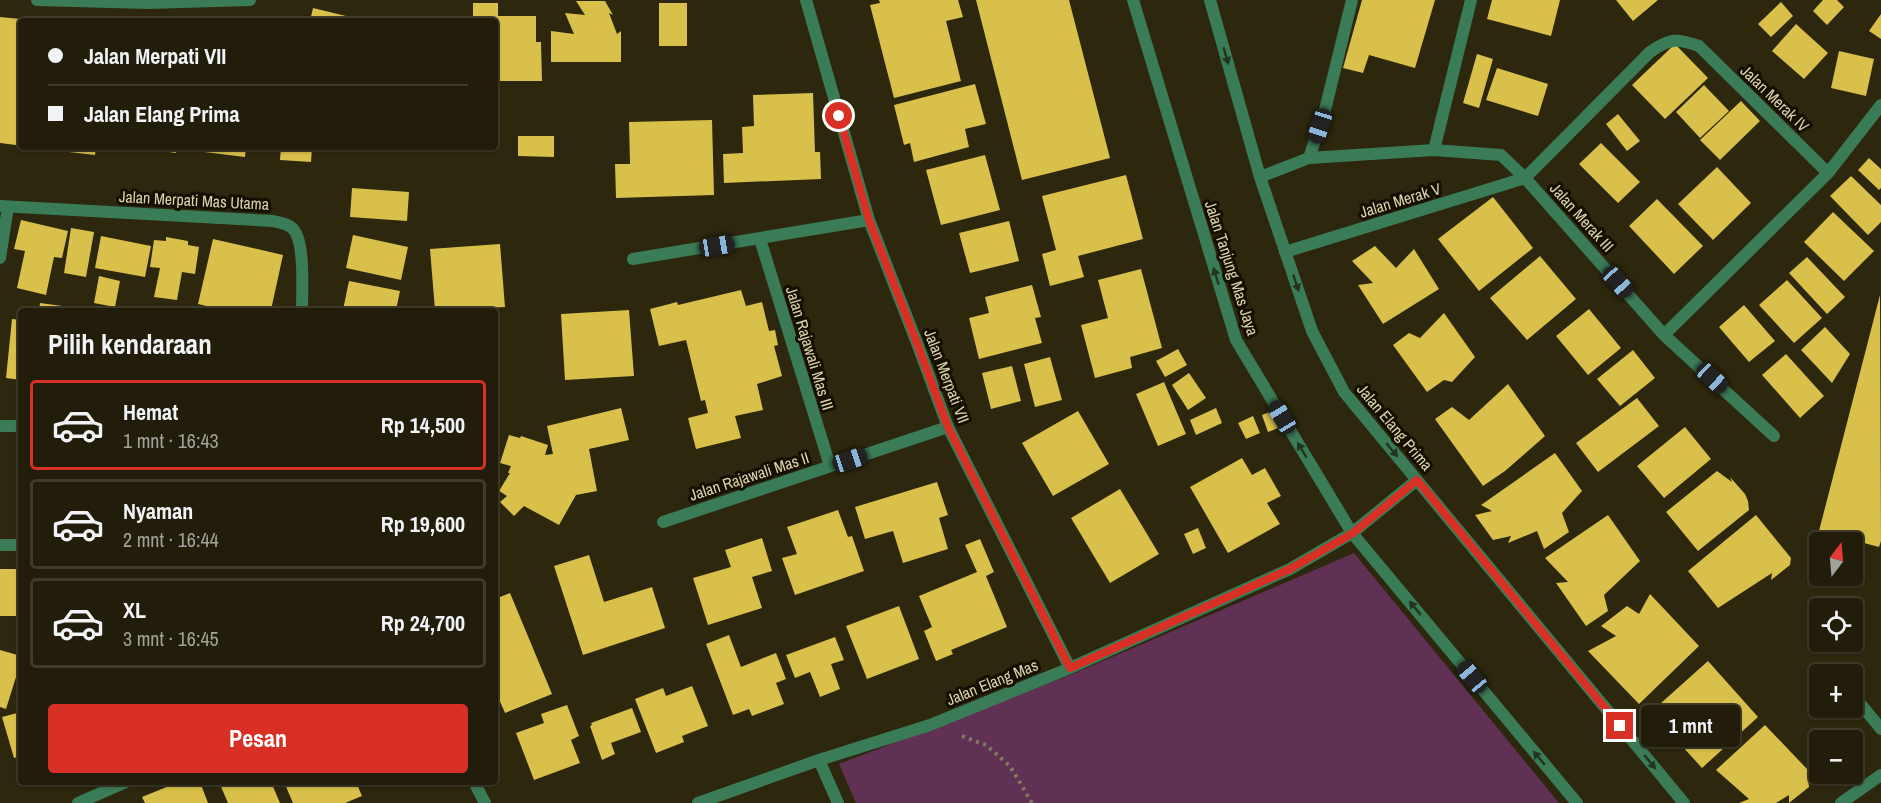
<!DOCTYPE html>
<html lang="id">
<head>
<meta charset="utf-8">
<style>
  body { margin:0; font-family:"Archivo Narrow",sans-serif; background:#292613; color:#f1f3f6; height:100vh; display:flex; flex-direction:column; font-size:22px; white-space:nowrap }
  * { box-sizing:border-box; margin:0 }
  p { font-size:20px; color:#a2a29c }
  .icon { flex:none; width:33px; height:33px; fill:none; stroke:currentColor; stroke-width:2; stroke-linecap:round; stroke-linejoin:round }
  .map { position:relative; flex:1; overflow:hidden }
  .panel { position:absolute; left:18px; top:308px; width:480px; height:477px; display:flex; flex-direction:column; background:#211d0a; border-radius:6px; box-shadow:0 2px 4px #0004,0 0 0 2px #3e3b2b }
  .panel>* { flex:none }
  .hud { position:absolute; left:18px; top:18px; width:480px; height:132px; border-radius:6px; box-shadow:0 2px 4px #0004,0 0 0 2px #3e3b2b; display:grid; align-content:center; height:132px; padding:0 30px; background:#211d0a }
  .needle { width:39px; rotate:16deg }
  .controls { position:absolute; left:1809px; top:532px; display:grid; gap:12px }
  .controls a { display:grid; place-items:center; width:54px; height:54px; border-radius:6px; background:#211d0a; box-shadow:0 2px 4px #0004,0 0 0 2px #3e3b2b; font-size:30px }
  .end { position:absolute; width:27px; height:27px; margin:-14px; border:8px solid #d93025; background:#fff; box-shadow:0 0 0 3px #fff }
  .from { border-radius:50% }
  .bubble { position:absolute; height:42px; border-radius:6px; background:#211d0a; box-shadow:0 2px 4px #0004,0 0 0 2px #3e3b2b; font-size:20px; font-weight:800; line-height:42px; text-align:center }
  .car { position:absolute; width:18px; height:36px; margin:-18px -9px; border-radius:8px; box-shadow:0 0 4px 2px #0007; background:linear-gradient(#222 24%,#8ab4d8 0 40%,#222 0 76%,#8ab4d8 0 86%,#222 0) }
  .hud b { display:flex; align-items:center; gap:21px; height:57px; font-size:22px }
  .hud b+b { border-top:2px solid #3e3b2b }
  .hud i { width:15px; height:15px; background:#f1f3f6 }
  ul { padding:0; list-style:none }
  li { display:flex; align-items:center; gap:18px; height:90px; margin:0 12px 9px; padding:0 18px; border:3px solid #3e3b2b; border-radius:6px }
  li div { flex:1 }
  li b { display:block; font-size:22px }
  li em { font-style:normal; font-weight:800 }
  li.selected { border-color:#d93025 }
  li>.icon { width:54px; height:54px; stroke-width:1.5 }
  h2 { padding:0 30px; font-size:27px; line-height:72px }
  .button { display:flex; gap:12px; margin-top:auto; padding:12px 30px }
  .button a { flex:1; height:69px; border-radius:6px; background:#d93025; color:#fff; font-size:24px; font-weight:800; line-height:69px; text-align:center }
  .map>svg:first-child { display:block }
  .green { fill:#613055 }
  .building { fill:#d9c04a }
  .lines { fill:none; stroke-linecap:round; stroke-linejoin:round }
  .path { stroke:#827b5b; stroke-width:4; stroke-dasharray:3 4.5; stroke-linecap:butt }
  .street { stroke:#3b7c58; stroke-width:12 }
  .oneway { fill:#22351f }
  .route { stroke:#d93025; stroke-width:8 }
  .labels { text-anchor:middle; stroke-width:6; stroke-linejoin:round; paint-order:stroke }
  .street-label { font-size:16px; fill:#dcd4ad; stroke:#150f00 }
</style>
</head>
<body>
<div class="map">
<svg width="1881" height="803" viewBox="0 0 1881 803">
  <rect width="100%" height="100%" fill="#2c270d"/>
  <path class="green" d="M1354,553l205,250h-703l-17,-39 236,-91z"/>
  <path class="building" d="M879,0h79l5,17 -17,4 15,60 -67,17 -24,-93 10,-2z
    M976,0h93l41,158 -88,22z
    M1362,0h73l-20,68 -46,-13 -6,18 -20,-5z
    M1492,0h68l-9,36 -64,-17z
    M1616,0h42l-25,21z
    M1823,0h14l7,7 -17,18 -14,-14z
    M576,1h29l8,14 -4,-2 8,21 4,-3v31h-70v-31l23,3 -9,-21 20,2z
    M1781,2l12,14 -22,21 -13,-13z
    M473,3h25v13h38v26h5l1,39h-47v-60h-42v-5h20z
    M659,3h28v43h-28z
    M313,8l37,9 -1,4h-39z
    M1881,14v25l-12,-8z
    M135,16l28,4v1h-29z
    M364,16l34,1v4h-34z
    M0,17l21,2v84l-5,42 -16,-2z
    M1796,24l32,29 -24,26 -32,-28z
    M1675,44l33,34 -43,41 -33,-34z
    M1839,51l35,8 -8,37 -35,-8z
    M1477,54l16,5 -14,49 -16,-5z
    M1497,68l51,16 -10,32 -52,-16z
    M975,84l11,40 -21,5 4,18 -55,15 -4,-19 -6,2 -10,-40z
    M1704,85l25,26 -29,27 -24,-26z
    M813,93l2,59h5l1,27 -97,4 -1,-29 20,-1 -1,-26 12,-1 -1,-31z
    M1741,101l19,20 -40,39 -20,-20z
    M1618,114l22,27 -13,10 -21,-27z
    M712,120l2,75 -98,3 -1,-34h15l-1,-42z
    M518,136h36v21l-36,-1z
    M1601,143l39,39 -22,21 -39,-39z
    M60,147h36l-1,8 -35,-4z
    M147,147h30l-1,6 -29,-4z
    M197,147h49l-1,10 -49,-6z
    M281,147h31l-1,15 -31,-2z
    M985,155l15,55 -59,15 -15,-55z
    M1869,158l12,11v19l-2,2 -21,-20z
    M1717,167l34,36 -38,37 -35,-36z
    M1126,175l17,64 -65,17 6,21 -34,9 -8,-32 14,-4 -14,-54z
    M1851,176l30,29v17l-13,13 -38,-39z
    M352,188l57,4 -2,29 -57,-4z
    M1493,197l40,51 -54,43 -41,-52z
    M1657,199l46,47 -29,28 -45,-48z
    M1833,212l41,39 -30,30 -40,-39z
    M21,220l47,11 -6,27 -8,-1 -8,38 -29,-7 8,-37 -11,-2z
    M1009,221l10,40 -49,12 -11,-40z
    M71,228l23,4 -8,45 -22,-4z
    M353,235l55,12 -7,33 -55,-12z
    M101,236l50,10 -6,31 -50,-9z
    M166,237l22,4v4l11,2 -4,27 -13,-2 -5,28 -23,-3 6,-29 -10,-1 4,-27 12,1z
    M213,239l70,16 -12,55h-47l-26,-6z
    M500,244l5,63 -70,3 -5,-61z
    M1375,246l21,22 18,-19 25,40 -56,35 -25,-39 15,-2 -21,-22z
    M1540,256l36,43 -49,41 -37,-42z
    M1807,257l38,40 -18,17 -38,-41z
    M1141,269l21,79 -32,9 2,11 -37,10 -14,-53 27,-7 -10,-38z
    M99,276l21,5 -5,26 -21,-4z
    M1787,280l35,38 -28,25 -35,-38z
    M349,281l51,10 -4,19h-53z
    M1032,285l9,32 -6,1 7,25 -63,16 -10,-41 20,-5 -4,-16z
    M741,290l5,16 16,-4 7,29 6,-1 3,15 -4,1 8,30 -25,8 6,26 -28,6 6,22 -45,11 -8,-31 20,-5 -3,-13 -4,1 -15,-61 -27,6 -9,-37 27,-7 1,3z
    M1880,295l1,246 -2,6 -60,-16z
    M40,303l37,5 -1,2h-37z
    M1744,305l31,36 -26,21 -30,-35z
    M1589,309l32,39 -33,27 -32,-39z
    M629,310l5,66 -69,4 -4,-66z
    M1444,313l31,44 -23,25 -8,-2 -17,12 -34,-47 16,-12 11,5z
    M12,319l9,1v60l-15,-2z
    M1825,327l25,27 -18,29 -31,-33z
    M1178,349l9,16 -22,12 -9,-16z
    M1633,350l22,28 -35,28 -23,-27z
    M1786,354l38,42 -24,22 -38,-43z
    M1050,357l12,43 -27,7 -11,-43z
    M1012,366l9,35 -30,8 -9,-36z
    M1189,373l17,25 -18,12 -16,-25z
    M1164,382l22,52 -28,12 -22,-52z
    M1508,384l37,52 -40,35 -22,15 -48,-67 17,-12 17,13z
    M1637,398l22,28 -61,46 -22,-29z
    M621,408l8,32 -40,9 8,42 -21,4 -17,30 -35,-19 -10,10 -14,-14 7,-6 -8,-5 11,-18h-2l3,-7 -11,-3 9,-28 11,3 1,-2 27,9 -3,10 8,-1 -6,-28z
    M1216,408l6,15 -26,12 -6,-15z
    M1078,411l31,53 -56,32 -31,-53z
    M1272,411l6,17 -10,4 -6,-17z
    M1253,416l7,17 -14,6 -8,-16z
    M1685,427l26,32 -47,39 -27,-32z
    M1555,453l27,38 -20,22 7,19 -25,17 -7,-18 -29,12 3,-7 -18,4 -18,-25 17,-4 -11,-6z
    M1242,458l10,17 13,-7 16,28 -14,7 13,21 -52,29 -38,-66z
    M1717,471l15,11 -2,-5 15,17 3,7 1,9 -51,41 -32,-39z
    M937,482l11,33 -9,3 9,31 -45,14 -10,-32 -28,8 -10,-32z
    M1120,489l39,65 -49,29 -39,-65z
    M838,510l10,27 4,-1 12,35 -69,24 -13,-37 15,-4 -10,-27z
    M1608,515l32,46 -36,34 4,16 -22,15 -30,-43 12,-1 -23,-24z
    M1756,515l35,43 -1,7 -19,15 1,-7 -54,35 -30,-37z
    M1198,528l8,20 -13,6 -9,-20z
    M762,538l10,33 -20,6 10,31 -54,17 -15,-47 38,-11 -6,-17z
    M980,539l14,33 -8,4 21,51 -56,23 2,4 -17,7 -12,-30 8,-4 -13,-31 58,-24 -12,-27z
    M589,555l15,47 48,-15 13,41 -82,27 -29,-89z
    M0,569h21v47h-21z
    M510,593l42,101 -47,19 -10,-23v-91z
    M1650,594l49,52 -60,58 -51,-53 28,-15 -15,-10 26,-20 12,8z
    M899,606l20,53 -52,20 -21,-53z
    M729,635l12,32 35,-14 10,26 -10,4 8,21 -32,12 -3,-7 -16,6 -27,-71z
    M835,637l9,23 -13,4 9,25 -20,8 -10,-25 -15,6 -9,-23z
    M0,650l21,6v5l-15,48 -6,-2z
    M1708,661l50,56 -56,51 -51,-56z
    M692,686l16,40 -26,10 2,6 -28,11 -21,-54 28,-11 3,8z
    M567,705l12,31 -8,4 9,23 -46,17 -18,-47 28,-10 -3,-9z
    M632,708l9,24 -30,11 4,11 -13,6 -12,-34 2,-1 -1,-2z
    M21,712v44l-7,2 -12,-41z
    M1765,725l42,44 2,18 -20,16v-8l-13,8h-37l10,-4 -33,-29z
    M179,782h21l8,21h-63l-3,-6z
    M219,782h52l9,21h-52z
    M284,782h72l6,14 -17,7h-52z"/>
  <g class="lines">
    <path class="path" d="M962,736l24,9 24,21 22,37"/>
    <path class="street" d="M37,0l111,3 102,-3
      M806,0l63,220 48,123 31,84 122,241
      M1133,0l103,340 116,193 225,270
      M1210,0l50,177 52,154 32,61 340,411
      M1434,150l37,-150
      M1309,158l125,-8 67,5 24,23 139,157 110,101
      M1828,173l53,-68
      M1260,177l49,-19 16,-48 27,-110
      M0,206l273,15c7,2 17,3 21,9 11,14 8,61 8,80
      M760,239l70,227
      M1285,252l240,-74 125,-126c20,-14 27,-14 49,-6l129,127 -164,162
      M0,258l8,-51
      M633,259l236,-39
      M0,426h21
      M663,522l285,-95
      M0,545h21
      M1858,701l23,28
      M819,760l19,43
      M474,782l11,21
      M78,803l48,-21
      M698,803l121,-43 111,-35 140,-57 220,-99 62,-36 65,-53
      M1841,803l40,-28"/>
  </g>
  <defs><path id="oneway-solid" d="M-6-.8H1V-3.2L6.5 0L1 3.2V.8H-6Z" transform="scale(1.5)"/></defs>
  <g class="oneway">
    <use href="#oneway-solid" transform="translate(1226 56) rotate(74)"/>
    <use href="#oneway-solid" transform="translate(1216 276) rotate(-107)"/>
    <use href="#oneway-solid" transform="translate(1296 283) rotate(71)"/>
    <use href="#oneway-solid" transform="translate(1302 450) rotate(-121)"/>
    <use href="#oneway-solid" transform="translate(1392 450) rotate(50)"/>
    <use href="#oneway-solid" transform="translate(1415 608) rotate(-130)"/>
    <use href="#oneway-solid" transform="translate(1539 758) rotate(-130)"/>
    <use href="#oneway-solid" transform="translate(1650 762) rotate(51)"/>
  </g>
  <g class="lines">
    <path class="route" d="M839,116l30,104 48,123 31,84 122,241 220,-99 63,-36 64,-53 203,246"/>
  </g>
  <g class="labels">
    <g class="street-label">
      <text transform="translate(1775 98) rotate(44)" y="6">Jalan Merak IV</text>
      <text transform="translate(194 200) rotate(3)" y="6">Jalan Merpati Mas Utama</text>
      <text transform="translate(1400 200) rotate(-17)" y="6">Jalan Merak V</text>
      <text transform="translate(1582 217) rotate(48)" y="6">Jalan Merak III</text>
      <text transform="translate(1232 268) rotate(72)" y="6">Jalan Tanjung Mas Jaya</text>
      <text transform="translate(810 348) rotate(73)" y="6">Jalan Rajawali Mas III</text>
      <text transform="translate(947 376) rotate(69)" y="6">Jalan Merpati VII</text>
      <text transform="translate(1395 427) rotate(50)" y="6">Jalan Elang Prima</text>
      <text transform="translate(749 476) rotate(-18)" y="6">Jalan Rajawali Mas II</text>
      <text transform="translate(992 682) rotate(-22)" y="6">Jalan Elang Mas</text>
    </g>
  </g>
</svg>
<div class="controls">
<a><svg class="needle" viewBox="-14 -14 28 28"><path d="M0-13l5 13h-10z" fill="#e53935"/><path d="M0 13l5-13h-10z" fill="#a2a29c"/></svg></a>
<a><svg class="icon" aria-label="locate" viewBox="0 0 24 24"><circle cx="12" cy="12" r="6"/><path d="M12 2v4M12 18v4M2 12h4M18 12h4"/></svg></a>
<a>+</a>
<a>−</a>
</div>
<i class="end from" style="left:839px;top:116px"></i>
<i class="end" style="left:1620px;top:726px"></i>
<div class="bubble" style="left:1641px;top:705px;width:99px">1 mnt</div>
<i class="car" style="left:1320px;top:126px;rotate:198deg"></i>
<i class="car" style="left:717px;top:246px;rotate:81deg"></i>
<i class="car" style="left:1618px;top:282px;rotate:138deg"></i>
<i class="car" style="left:1712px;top:378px;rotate:133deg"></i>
<i class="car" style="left:1282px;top:417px;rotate:329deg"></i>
<i class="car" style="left:850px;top:460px;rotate:72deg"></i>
<i class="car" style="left:1472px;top:677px;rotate:320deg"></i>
<div class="hud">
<b><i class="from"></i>Jalan Merpati VII</b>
<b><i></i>Jalan Elang Prima</b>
</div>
<section class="panel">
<h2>Pilih kendaraan</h2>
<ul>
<li class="selected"><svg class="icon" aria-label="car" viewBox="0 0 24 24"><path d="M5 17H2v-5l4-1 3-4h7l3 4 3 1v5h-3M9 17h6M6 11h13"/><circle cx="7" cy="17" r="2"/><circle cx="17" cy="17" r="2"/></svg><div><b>Hemat</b><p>1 mnt · 16:43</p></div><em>Rp 14,500</em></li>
<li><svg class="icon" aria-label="car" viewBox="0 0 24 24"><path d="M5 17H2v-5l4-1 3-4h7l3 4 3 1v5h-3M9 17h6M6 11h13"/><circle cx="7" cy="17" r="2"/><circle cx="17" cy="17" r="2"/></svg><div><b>Nyaman</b><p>2 mnt · 16:44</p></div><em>Rp 19,600</em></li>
<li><svg class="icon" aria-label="car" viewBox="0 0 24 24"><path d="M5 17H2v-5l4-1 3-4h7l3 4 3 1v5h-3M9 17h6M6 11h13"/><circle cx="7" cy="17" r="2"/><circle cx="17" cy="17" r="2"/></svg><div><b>XL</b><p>3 mnt · 16:45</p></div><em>Rp 24,700</em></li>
</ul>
<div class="button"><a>Pesan</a></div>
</section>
</div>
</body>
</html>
